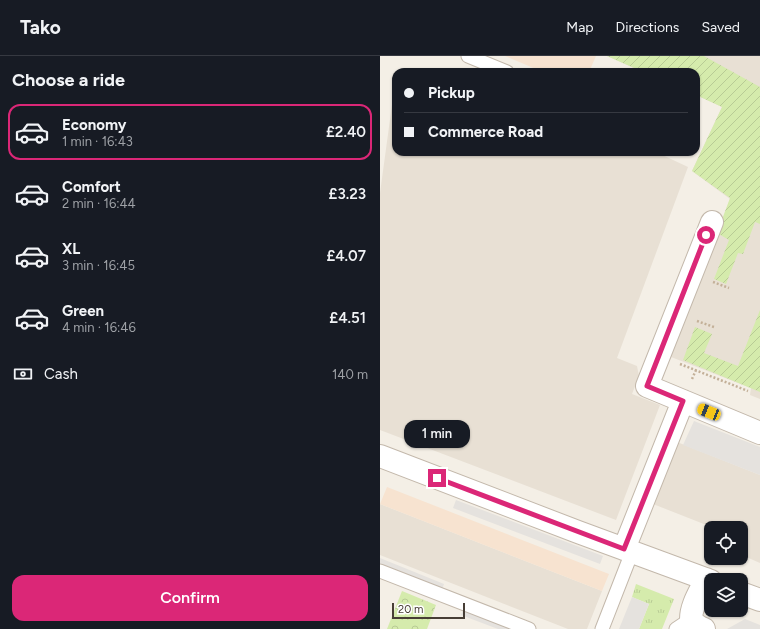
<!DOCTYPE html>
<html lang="en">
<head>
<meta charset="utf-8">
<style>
  body { margin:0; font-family:Figtree,sans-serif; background:#242831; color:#f1f3f6; height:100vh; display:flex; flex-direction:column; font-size:15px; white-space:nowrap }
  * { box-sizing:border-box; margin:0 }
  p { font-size:13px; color:#9ea1a6 }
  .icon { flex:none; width:22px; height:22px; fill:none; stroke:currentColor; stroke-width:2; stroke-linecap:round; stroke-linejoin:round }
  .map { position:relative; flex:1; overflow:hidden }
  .drawer { display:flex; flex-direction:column; background:#171b24; width:380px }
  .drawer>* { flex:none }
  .banner { position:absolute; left:12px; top:12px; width:308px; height:88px; border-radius:12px; box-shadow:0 1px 3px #0004; display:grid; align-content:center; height:88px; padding:0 12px; background:#171b24 }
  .fabs { position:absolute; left:324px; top:465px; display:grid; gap:8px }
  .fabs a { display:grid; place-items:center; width:44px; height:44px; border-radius:8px; background:#171b24; box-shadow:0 1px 3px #0004; font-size:20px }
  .scale { position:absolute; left:12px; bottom:10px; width:73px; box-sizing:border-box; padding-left:4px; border:2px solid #473e35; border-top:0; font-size:11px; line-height:14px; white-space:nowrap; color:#473e35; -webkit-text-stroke:3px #fff; paint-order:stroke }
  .end { position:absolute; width:18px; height:18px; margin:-9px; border:5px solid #db2777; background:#fff; box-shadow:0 0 0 2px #fff }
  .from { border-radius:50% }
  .bubble { position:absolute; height:28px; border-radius:12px; background:#171b24; box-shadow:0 1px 3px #0004; font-size:13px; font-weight:600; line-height:28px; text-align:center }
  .car { position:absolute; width:12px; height:24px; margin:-12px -6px; border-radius:5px; box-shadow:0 0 3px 1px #0007; background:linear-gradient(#f5c518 24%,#345 0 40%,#f5c518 0 76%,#345 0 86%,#f5c518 0) }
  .banner b { display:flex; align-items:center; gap:14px; height:38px; font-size:15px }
  .banner b+b { border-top:1px solid #363941 }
  .banner i { width:10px; height:10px; background:#f1f3f6 }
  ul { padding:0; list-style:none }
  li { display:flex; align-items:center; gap:12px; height:56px; margin:0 8px 6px; padding:0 4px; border:2px solid transparent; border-radius:12px }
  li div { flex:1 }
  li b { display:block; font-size:15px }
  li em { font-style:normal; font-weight:600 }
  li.selected { border-color:#db2777 }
  li>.icon { width:36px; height:36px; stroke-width:1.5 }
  h2 { padding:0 12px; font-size:18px; line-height:48px }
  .pay { display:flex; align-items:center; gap:10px; height:44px; padding:0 12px; font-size:15px }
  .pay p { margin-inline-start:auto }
  .button { display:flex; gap:8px; margin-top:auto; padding:8px 12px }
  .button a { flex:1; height:46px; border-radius:12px; background:#db2777; color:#fff; font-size:16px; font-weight:600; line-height:46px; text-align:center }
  header { display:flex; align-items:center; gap:24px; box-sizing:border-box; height:56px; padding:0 20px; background:#171b24; border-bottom:1px solid #363941 }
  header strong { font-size:19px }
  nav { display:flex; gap:22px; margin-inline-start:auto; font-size:14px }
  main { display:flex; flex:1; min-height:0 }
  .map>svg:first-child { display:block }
  .residential { fill:#e8e0d4 }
  .commercial { fill:#f7e3d0 }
  .grass { fill:url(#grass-tufts) }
  .forest { fill:url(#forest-crowns) }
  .garden { fill:url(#garden-furrows) }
  .parking { fill:#e5e2de }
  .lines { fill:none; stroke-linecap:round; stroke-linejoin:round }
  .service-casing { stroke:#c3b8ab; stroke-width:15 }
  .minor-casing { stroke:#c3b8ab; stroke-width:24 }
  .path { stroke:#c3b098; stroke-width:2.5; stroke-dasharray:2 2; stroke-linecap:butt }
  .service { stroke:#fff; stroke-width:13 }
  .minor { stroke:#fff; stroke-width:22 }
  .route { stroke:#db2777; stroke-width:5 }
</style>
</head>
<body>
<header>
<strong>Tako</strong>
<nav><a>Map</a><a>Directions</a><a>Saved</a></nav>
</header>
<main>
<section class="drawer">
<h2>Choose a ride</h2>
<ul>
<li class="selected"><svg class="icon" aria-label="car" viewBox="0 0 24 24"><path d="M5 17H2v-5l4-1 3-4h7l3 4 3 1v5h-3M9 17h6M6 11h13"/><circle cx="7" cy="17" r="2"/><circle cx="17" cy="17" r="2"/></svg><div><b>Economy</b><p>1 min · 16:43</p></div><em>£2.40</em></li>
<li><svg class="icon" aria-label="car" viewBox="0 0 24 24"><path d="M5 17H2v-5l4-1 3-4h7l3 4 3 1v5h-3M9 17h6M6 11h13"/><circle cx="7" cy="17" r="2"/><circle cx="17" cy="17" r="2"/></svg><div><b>Comfort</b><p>2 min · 16:44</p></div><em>£3.23</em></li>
<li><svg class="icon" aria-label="car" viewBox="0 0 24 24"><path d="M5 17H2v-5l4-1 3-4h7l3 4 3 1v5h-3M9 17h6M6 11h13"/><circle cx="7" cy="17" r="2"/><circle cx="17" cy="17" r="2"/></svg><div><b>XL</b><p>3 min · 16:45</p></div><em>£4.07</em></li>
<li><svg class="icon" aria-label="car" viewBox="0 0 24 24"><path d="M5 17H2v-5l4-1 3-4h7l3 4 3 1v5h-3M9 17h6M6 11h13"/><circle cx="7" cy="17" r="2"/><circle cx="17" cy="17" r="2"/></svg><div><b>Green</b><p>4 min · 16:46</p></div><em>£4.51</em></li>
</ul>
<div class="pay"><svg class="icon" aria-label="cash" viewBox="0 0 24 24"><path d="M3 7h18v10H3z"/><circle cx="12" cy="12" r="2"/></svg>Cash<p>140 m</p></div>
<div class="button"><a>Confirm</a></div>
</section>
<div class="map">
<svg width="380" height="573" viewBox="0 0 380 573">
  <defs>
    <pattern id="grass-tufts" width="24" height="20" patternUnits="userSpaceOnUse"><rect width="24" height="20" fill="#d5ebac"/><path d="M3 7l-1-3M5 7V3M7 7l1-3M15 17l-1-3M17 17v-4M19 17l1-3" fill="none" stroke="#b8cb95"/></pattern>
    <pattern id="forest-crowns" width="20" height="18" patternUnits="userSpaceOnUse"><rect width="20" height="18" fill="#d5ebac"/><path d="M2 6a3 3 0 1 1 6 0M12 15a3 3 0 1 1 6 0" fill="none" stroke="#b8cb95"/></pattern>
    <pattern id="garden-furrows" width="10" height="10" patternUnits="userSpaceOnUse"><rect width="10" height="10" fill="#d5ebac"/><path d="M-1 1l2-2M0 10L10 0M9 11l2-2" fill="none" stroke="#b8cb95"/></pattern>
  </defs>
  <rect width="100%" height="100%" fill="#f4efe6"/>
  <path class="residential" d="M227,0h153v343l-10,-4 1,-7 -80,-31 59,-158 -38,-28 30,-64 -26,-12v-23h-53z
    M14,34l2,1v61h260l32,15 -71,191 20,8 2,10 -7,18 28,11 -44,115 -236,-90v-237z
    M297,386l83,33v88l-16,-7 4,-14 -7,-3v-11h-27l-61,-24z
    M0,448l222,87 -15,38h-19l-188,-74z"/>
  <path class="commercial" d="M125,0h91l-7,16h-46z
    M7,431l222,87 -7,17 -222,-87z"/>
  <path class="grass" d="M256,528l38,15 -12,30h-23l10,-25 -17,-7z"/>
  <path class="forest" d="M22,535l34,14 -9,24h-40z"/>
  <path class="garden" d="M227,0h97l56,31v137l-5,-2 -12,32 -5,-1 -12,31 -12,-5 15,-39 -12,-7 13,-35 -38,-27 30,-64 -26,-12v-23h-53z
    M380,254v82l-77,-32 12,-33 17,7 -8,19 34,13z"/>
  <path class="parking" d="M314,365l66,26v28l-77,-30z
    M76,444l147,56 -3,8 -147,-56z
    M0,502l64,26 -3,8 -61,-24z
    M252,541l17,7 -10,25h-20z
    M85,550l59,23h-26l-37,-14z
    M365,563l15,6v4h-33z"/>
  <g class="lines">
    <defs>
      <path id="service" d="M88,0l39,16
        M0,515l149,58
        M222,573l30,-77
        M296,573l15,-10"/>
      <path id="minor" d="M332,166l-65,164 113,47
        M0,400l198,76 133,49
        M244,493l59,-148
        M361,537l19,7
        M324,573c-6,-2 -9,-5 -13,-10 0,-14 9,-27 15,-40"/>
    </defs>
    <use href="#service" class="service-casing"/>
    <use href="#minor" class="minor-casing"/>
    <path class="path" d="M333,226l16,6
      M317,265l17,6
      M300,308l68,27
      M312,323l4,-9"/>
    <use href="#service" class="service"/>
    <use href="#minor" class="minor"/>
  </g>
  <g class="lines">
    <path class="route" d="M57,422l187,71 59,-148 -36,-15 59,-151"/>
  </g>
</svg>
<div class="fabs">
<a><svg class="icon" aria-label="locate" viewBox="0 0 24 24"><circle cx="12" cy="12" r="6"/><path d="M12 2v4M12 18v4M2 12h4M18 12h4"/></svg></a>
<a><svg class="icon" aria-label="layers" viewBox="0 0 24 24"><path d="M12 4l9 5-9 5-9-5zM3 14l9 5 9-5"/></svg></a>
</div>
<div class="scale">20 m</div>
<i class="end from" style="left:326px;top:179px"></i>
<i class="end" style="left:57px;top:422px"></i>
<div class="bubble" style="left:24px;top:364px;width:66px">1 min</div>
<i class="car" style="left:329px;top:356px;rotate:292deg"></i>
<div class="banner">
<b><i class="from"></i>Pickup</b>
<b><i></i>Commerce Road</b>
</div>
</div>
</main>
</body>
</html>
